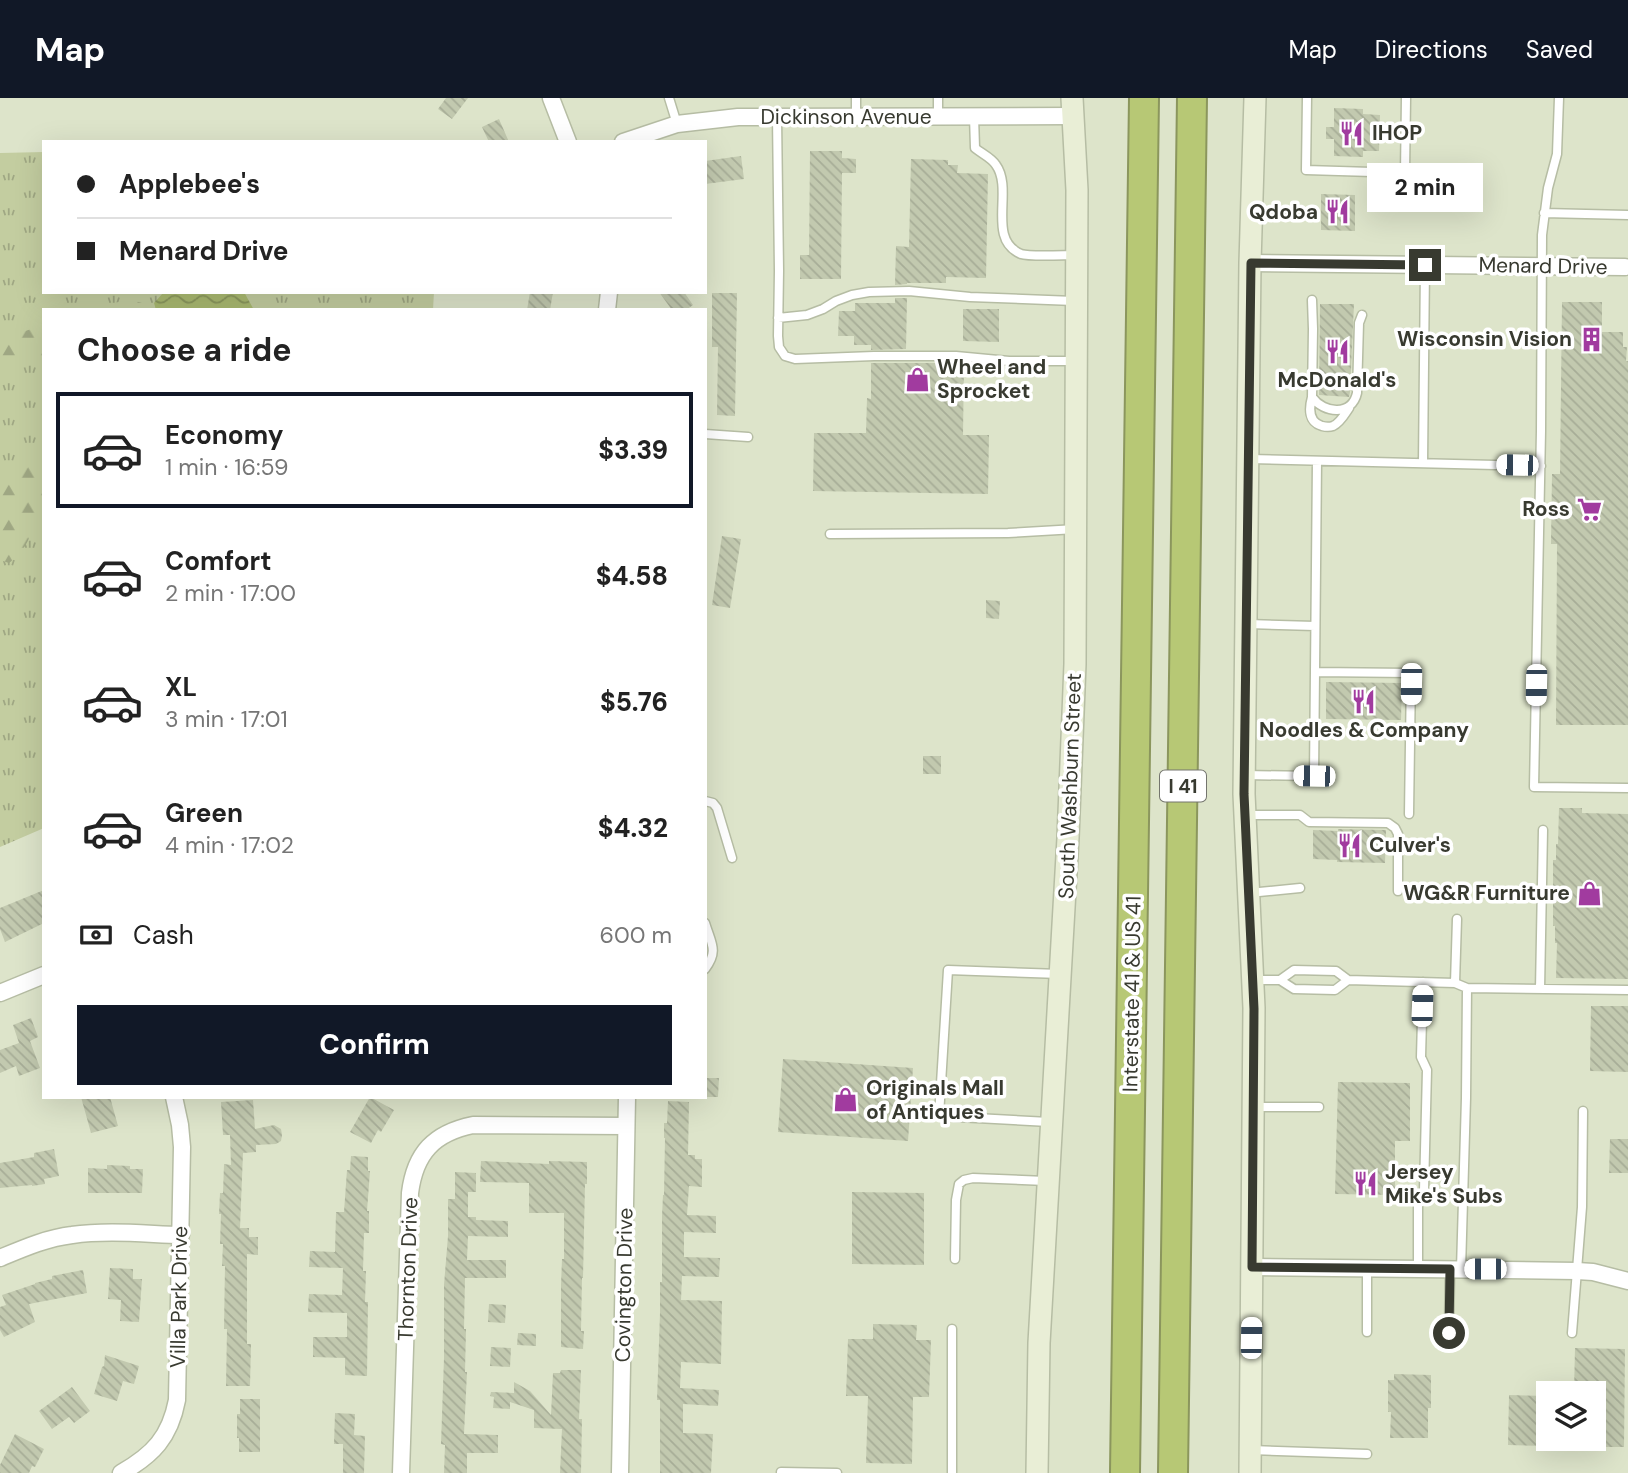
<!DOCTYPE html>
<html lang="en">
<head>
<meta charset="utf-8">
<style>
  body { margin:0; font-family:"DM Sans",sans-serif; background:#f6f6f6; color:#222; height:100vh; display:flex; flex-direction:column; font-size:26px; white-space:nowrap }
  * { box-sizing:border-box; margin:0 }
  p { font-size:23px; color:#767676 }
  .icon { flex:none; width:38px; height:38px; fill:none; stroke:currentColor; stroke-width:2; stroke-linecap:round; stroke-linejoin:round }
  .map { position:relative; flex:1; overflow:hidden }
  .drawer { position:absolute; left:42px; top:210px; width:665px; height:791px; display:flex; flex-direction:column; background:#fff; border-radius:0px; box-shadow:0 7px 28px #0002 }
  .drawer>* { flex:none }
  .banner { position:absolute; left:42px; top:42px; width:665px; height:154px; border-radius:0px; box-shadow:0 7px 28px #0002; display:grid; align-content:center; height:154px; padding:0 35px; background:#fff }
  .buttons { position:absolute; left:1536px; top:1283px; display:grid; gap:14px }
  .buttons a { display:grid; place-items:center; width:70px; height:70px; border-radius:0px; background:#fff; box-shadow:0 7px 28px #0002; font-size:35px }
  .end { position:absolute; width:32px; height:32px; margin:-16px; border:9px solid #383a30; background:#fff; box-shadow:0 0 0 4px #fff }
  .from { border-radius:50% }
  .bubble { position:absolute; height:49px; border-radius:0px; background:#fff; box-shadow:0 7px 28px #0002; font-size:23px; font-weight:800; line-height:49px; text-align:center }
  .car { position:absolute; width:21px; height:42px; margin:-21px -10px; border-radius:9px; box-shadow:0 0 5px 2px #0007; background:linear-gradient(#fff 24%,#345 0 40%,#fff 0 76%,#345 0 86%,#fff 0) }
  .banner b { display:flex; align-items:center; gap:24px; height:66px; font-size:26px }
  .banner b+b { border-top:2px solid #e0e0e0 }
  .banner i { width:18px; height:18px; background:#222 }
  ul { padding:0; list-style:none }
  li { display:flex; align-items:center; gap:21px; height:116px; margin:0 14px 10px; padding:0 21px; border:4px solid transparent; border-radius:0px }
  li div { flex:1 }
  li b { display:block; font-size:26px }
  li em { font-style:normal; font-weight:800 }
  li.on { border-color:#111827 }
  li>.icon { width:63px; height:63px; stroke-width:1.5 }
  h2 { padding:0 35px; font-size:32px; line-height:84px }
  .pay { display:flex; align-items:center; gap:18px; height:77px; padding:0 35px; font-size:26px }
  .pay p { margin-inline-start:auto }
  .action { display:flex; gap:14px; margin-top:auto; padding:14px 35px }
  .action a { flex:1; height:80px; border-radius:0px; background:#111827; color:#fff; font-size:28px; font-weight:800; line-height:80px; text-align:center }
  header { display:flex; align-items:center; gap:42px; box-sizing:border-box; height:98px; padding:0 35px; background:#111827; color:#fff }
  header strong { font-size:33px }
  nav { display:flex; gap:38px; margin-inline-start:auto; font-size:24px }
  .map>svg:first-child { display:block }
  .grass { fill:url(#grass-tufts) }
  .forest { fill:url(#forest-firs) }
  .water { fill:url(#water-waves) }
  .building { fill:url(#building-back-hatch) }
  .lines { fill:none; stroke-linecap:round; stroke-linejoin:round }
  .lane-casing { stroke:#b6bda4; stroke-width:11 }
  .street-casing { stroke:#b6bda4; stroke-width:19 }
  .secondary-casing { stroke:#b6bda4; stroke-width:24 }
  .highway-casing { stroke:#8b965d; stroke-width:32 }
  .lane { stroke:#fff; stroke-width:8 }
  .street { stroke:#fff; stroke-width:16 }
  .secondary { stroke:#e9eed6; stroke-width:21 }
  .highway { stroke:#b7c875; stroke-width:28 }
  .route { stroke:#383a30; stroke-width:9 }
  .labels { text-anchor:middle; stroke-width:7; stroke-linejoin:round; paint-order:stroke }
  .shield { fill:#fff; stroke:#74756e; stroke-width:2 }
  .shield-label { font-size:19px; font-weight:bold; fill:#383a30 }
  .street-label { font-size:21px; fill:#383a30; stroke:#fff }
  .poi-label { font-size:21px; font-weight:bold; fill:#383a30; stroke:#fff; text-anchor:start }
</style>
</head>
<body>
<header>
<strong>Map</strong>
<nav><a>Map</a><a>Directions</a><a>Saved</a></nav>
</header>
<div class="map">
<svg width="1628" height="1375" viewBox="0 0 1628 1375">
  <defs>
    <pattern id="grass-tufts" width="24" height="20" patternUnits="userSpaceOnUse" patternTransform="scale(1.75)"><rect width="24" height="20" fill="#c3cda0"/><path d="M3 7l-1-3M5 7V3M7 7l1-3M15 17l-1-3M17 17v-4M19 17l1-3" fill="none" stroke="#9fa783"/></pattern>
    <pattern id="forest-firs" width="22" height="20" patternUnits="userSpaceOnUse" patternTransform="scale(1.75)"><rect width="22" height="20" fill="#c3cda0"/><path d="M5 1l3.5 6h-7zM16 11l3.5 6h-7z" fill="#9fa783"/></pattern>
    <pattern id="water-waves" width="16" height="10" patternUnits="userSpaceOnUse" patternTransform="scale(1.75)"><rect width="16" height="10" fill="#aaba71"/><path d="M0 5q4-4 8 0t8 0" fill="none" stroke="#8b985d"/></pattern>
    <pattern id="building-back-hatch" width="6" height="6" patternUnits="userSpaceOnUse" patternTransform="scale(1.75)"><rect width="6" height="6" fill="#c2c9af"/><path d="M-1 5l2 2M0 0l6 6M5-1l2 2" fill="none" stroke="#a7ad97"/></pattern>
  </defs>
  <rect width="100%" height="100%" fill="#dde4ca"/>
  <path class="grass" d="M44,54v140h390l-1,18h-389v518l-44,19v-694z"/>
  <path class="forest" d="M128,201l21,6 4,5h-60z
    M44,227v45l-16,-11 -17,5 -11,11v-36z
    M9,364l12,7 18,-5h5v42c-8,7 -8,10 -10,20 -5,15 -12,28 -25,37l-9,-3v-95z"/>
  <path class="water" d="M164,194h80l10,18h-98l-2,-7z"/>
  <path class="building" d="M446,0h22l-16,21 -14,-10z
    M1334,10l29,1v5l17,1 -1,36h-16v6l-29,-1v-17h-8v-12h8z
    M499,21l10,23h-20l-7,-15z
    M810,53h32v7l14,1v14h-14l-1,106h-41v-24h9z
    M741,58l3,23 -39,5v-23z
    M911,61l37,1v5h10l-1,8 31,1 -2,104 -40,-1v6h-39v1l-12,1 1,-39 13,1z
    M1321,96l34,1v36l-34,-1z
    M530,194h23l-3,18h-23z
    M659,194h25l9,13 -7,5h-14z
    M712,195h25l-2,123 -18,-1 1,-68h-6z
    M895,200h12l-1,51 -35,1v-5h-17v-9h-16l1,-25h16v-8h40z
    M1562,204h40v30h21v15h4l-1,14h2v364h-72l1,-181h-6l1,-70h8z
    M1320,206h34l-4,88 -1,5 -30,-2z
    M963,211h36v33l-36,-1z
    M871,265h93l-1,72h26l-1,59 -175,-3 1,-58h52l1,-35 4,1z
    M722,438l19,3 -11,69 -18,-3z
    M986,502l14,1 -1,18 -13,-1z
    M1326,584l76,1 -1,37 -75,-1z
    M923,658h18v18h-18z
    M1559,710h23v5l46,1v165l-72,-1 1,-35h-2v-17h-2v-66h3v-16h2z
    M1338,731l48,1 -1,33 -48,-1v-2l-24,-1v-29l25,1z
    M44,792v33l-39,19 -5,-13v-21z
    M1591,908h37v66l-38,-1z
    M31,920l7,19 -8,4 10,27 -21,8 -3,-10 -16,7v-23l19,-7 -6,-18z
    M783,961l130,9 -5,73 -130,-9z
    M705,980h14l-1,19h-13z
    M1338,984l72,1v58h-15v54l-60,-1z
    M81,999h29l8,29 -27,7z
    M370,999l24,13 -13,22 -3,-2 -7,13 -21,-11z
    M253,1002l2,29 19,-4 7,4 1,6 -1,6 -5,3 -20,1v7l-13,1 -3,75h9v9h9v18l-11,-1v90h4l-1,42h-24l1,-57h-3l1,-63h-3l1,-22h-3l1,-30h-2l1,-21h3l1,-29 7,1 -1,-30h-7l-2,-33z
    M668,1003l21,1 -1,53h7v4h7v28l-13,-1 -2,29 29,1v17l-32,-1v25l36,1 -1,19 -37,-1 -1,24 41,1 -1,63 -40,-2 -1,26 39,2 -1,16 -35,-2v29l30,1 -2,39h-51v-73h-3l3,-87v-31h2v-66l1,-21h1l1,-57h-1v-15h3z
    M1610,1041h18v34h-19z
    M54,1051l5,27 -15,3 1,5 -13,2v-1l-32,3v-25l34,-6v-4z
    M351,1058l17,1v14h2l-3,40h2v22h-5l-1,38h3l-1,31h3l-1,74 -22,-1v-17l-32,-1v-20h34v-24l-39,-1 1,-18 33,1 1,-27 -34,-1 1,-16 25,1 1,-40h8l3,-42h3z
    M481,1063l68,3v-3l38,1v22h-2l-2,94h-1l-1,53h3l-1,18 -22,-2v-62l1,-26h2v-46h-35v-30l-49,-1z
    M107,1067l23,1v3h13l-1,24h-54v-25l19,1z
    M455,1074l21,1v19h-8v25h8v3l32,1v16l-40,-1 -1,24h39v18h-41l-1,51h2l-1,43h2l-3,62 34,1v18h-31v20h-23l1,-28 -4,-1 3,-86v-73l4,-49v-37h7z
    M852,1094l72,1v72l-72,-1z
    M110,1170l23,1v10h9l-3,43 -19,-1 1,-21 -13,-1z
    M83,1172l4,23 -58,11 6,18 -31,15 -4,-7v-23l6,-2 -4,-10 33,-11v-1l17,-4v-3z
    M489,1206l17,1 -1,18 -17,-1z
    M873,1226l44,1 -1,15h15l-2,57h-16l-1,67 -46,-1 2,-67h-22l2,-57h25z
    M518,1235l18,1v12l-19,-1z
    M491,1249l20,1 -1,19 -20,-1z
    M1575,1250l50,1 -1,98h-30v-54h-20z
    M105,1257l34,11 -5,18 -11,-3 -6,20 -23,-7 8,-27 2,-1z
    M561,1272h20l-2,49h3l-1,54h-21l2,-44 -28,-1v-18l-24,-8v7l-17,-1 1,-11 -4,-1 1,-4 23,1v-11l16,9 21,24 2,-42h7z
    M1394,1276l37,1v33h-3v30h-38l1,-26h-3v-32h6z
    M72,1289l18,24 -16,12 -5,-6 -17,12 -13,-18z
    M1509,1297l40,1v50l-41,-1z
    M240,1301h20v53h-21v-14h-2v-24h3z
    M335,1315l20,1 -1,21 11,1 -1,37h-21v-29h-9z
    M15,1336l29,15 -9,18 -3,-1 -3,7h-29v-8z"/>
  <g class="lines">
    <defs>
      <path id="lane" d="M669,0l8,26
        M938,0v18
        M1307,0l-1,72 99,3 1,-75
        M1559,0l-2,56 -9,34 -6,47 -1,196 -7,356 94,1
        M974,18l1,32c6,5 17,10 21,17 18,25 -10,74 25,89 9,3 43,1 54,1
        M777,19l2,154 -1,65 1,11 6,9 10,3 79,-3h82l53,5h67
        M856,19v-19
        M1544,115l84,2
        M1312,202l1,29 -1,68c12,17 40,19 45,-4l2,-70 3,-8
        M778,220l29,-3 16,-6 13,-8 16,-6 17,-3 40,-1 61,6 104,4
        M1312,299c-3,11 -4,25 10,29 4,1 8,1 11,0 7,-3 12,-12 16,-18
        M705,336l43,3
        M1250,361l291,7
        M1423,365l2,-198
        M830,436l178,-1 68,-4
        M1248,526l67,2
        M1315,574l96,1 -2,141
        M1244,677l70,1 3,-315
        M705,703l8,2 4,5 15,50
        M1248,717h52l9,7 79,1 7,5 3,6v57
        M1249,795l51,-5
        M705,825c6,20 14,28 0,46
        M1253,882h27l14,9 41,1 13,-10 -12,-9 -42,-1 -14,10
        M1348,882l107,3 12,5 161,2
        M1455,885l2,-64
        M1540,891l3,-159
        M1256,1009h63
        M1049,1024l-110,-6 9,-146 112,4
        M955,1161l1,-59 3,-16 5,-4 9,-2 73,3
        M1367,1170v64
        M1418,1171v-64l6,-15 3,-120 -6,-13 2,-75
        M1461,1171l5,-171 1,-110
        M952,1231v144
        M1449,1235l1,-64
        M1572,1235l10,-126 1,-96
        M1251,1352l116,4
        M781,1374l56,1"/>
      <path id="street" d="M551,0l17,44
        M623,44l54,-18 61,-7 335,-1
        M1250,165l375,4
        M607,212l2,-18
        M0,895l44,-18
        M0,1160c24,-10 47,-20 72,-23 35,-5 73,-1 109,0
        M1252,1169l325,4 16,1 35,9
        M121,1375c32,-18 49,-36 56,-73l5,-253 -2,-22 -6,-28
        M401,1375l9,-280c5,-40 24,-60 63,-68l153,1
        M620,1375l7,-376"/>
      <path id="secondary" d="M1037,1375l2,-130 29,-505 7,-174 2,-474 -5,-92
        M1250,1375l4,-465 -10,-214 6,-531 5,-165"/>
      <path id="highway" d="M1125,1375l19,-1375
        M1173,1375l19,-1375"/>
    </defs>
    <use href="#lane" class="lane-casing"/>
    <use href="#street" class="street-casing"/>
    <use href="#secondary" class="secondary-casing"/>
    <use href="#highway" class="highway-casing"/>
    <use href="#lane" class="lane"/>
    <use href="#street" class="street"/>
    <use href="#secondary" class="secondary"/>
    <use href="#highway" class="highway"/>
  </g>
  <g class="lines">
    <path class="route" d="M1425,167l-174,-2 -7,531 10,215 -2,258 198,2 -1,64"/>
  </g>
  <defs>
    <symbol id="restaurant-bare" viewBox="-9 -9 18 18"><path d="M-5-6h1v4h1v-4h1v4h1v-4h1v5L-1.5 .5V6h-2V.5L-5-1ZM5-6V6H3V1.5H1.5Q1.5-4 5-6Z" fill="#a13b9f" stroke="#fff" stroke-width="2.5" paint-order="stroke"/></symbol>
    <symbol id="building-bare" viewBox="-9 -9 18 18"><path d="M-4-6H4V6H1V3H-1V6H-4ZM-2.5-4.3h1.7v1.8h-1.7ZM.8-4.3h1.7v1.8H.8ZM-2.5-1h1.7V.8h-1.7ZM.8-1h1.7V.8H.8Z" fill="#a13b9f" stroke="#fff" stroke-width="2.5" paint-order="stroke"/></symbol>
    <symbol id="shop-bare" viewBox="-9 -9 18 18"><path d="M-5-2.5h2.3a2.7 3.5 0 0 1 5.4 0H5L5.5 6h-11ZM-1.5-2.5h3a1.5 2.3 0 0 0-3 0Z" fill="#a13b9f" stroke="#fff" stroke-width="2.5" paint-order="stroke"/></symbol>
    <symbol id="supermarket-bare" viewBox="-9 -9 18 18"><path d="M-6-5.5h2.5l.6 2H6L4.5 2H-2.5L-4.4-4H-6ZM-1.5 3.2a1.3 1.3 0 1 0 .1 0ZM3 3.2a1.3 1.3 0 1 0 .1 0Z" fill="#a13b9f" stroke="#fff" stroke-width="2.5" paint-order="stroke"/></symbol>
  </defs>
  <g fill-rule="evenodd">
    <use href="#restaurant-bare" x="1334" y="18" width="35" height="35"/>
    <use href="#restaurant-bare" x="1320" y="96" width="35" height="35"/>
    <use href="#building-bare" x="1574" y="224" width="35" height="35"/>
    <use href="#restaurant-bare" x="1320" y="236" width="35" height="35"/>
    <use href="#shop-bare" x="900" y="264" width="35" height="35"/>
    <use href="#supermarket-bare" x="1572" y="394" width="35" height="35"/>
    <use href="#restaurant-bare" x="1346" y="586" width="35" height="35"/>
    <use href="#restaurant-bare" x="1332" y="730" width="35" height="35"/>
    <use href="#shop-bare" x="1572" y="778" width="35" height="35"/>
    <use href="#shop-bare" x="828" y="984" width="35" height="35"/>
    <use href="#restaurant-bare" x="1348" y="1068" width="35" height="35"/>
  </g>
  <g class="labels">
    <rect class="shield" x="1160" y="672.5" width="46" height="31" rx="5"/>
    <g class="shield-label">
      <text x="1183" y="695">I 41</text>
    </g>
    <g class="street-label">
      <text x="846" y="26">Dickinson Avenue</text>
      <text transform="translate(1543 168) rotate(1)" y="7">Menard Drive</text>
      <text transform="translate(1070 688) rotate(-88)" y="7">South Washburn Street</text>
      <text transform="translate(1132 896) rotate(-89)" y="7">Interstate 41 &amp; US 41</text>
      <text transform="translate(408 1171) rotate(-88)" y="7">Thornton Drive</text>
      <text transform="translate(624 1187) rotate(-89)" y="7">Covington Drive</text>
      <text transform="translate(179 1199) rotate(-89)" y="7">Villa Park Drive</text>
    </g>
    <g class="poi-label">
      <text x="1372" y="42">IHOP</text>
      <text x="1318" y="121" text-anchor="end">Qdoba</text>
      <text x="1572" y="248" text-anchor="end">Wisconsin Vision</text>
      <text x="937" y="276">Wheel and<tspan x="937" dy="24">Sprocket</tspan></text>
      <text x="1337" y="289" text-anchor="middle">McDonald's</text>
      <text x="1570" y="418" text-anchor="end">Ross</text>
      <text x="1364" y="639" text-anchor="middle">Noodles &amp; Company</text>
      <text x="1369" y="754">Culver's</text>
      <text x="1570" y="802" text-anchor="end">WG&amp;R Furniture</text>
      <text x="866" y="997">Originals Mall<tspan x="866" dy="24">of Antiques</tspan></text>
      <text x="1385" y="1081">Jersey<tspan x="1385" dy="24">Mike's Subs</tspan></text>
    </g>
  </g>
</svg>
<div class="buttons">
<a><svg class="icon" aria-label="layers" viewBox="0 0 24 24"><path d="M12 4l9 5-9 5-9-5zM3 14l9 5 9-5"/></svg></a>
</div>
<i class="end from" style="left:1449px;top:1235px"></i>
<i class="end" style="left:1425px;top:167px"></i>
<div class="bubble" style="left:1367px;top:65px;width:116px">2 min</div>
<i class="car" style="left:1517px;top:367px;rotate:271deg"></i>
<i class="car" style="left:1411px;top:586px;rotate:181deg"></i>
<i class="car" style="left:1536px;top:587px;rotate:181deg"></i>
<i class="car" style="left:1314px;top:678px;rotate:271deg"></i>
<i class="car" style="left:1422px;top:908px;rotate:2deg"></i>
<i class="car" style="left:1485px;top:1171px;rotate:270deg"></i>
<i class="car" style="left:1251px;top:1240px;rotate:1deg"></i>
<div class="banner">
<b><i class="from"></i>Applebee's</b>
<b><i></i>Menard Drive</b>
</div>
<section class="drawer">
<h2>Choose a ride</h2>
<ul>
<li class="on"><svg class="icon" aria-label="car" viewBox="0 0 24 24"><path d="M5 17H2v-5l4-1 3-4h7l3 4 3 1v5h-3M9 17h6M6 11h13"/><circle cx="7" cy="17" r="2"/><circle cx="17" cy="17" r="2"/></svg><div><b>Economy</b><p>1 min · 16:59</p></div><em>$3.39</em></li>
<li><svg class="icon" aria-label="car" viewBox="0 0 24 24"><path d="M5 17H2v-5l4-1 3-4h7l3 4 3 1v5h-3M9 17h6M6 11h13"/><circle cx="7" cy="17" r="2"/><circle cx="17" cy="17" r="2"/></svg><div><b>Comfort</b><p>2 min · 17:00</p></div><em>$4.58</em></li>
<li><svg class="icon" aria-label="car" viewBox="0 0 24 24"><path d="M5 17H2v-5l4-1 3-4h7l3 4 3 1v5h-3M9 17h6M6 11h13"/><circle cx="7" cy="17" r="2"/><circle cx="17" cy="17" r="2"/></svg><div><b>XL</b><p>3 min · 17:01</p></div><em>$5.76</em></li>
<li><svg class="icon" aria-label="car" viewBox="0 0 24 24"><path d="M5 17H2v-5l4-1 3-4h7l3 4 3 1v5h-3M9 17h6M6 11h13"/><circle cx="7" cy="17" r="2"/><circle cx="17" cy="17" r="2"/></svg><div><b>Green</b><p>4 min · 17:02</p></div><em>$4.32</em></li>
</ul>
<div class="pay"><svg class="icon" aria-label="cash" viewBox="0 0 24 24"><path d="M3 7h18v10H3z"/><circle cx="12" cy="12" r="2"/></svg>Cash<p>600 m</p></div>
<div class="action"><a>Confirm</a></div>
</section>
</div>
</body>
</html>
